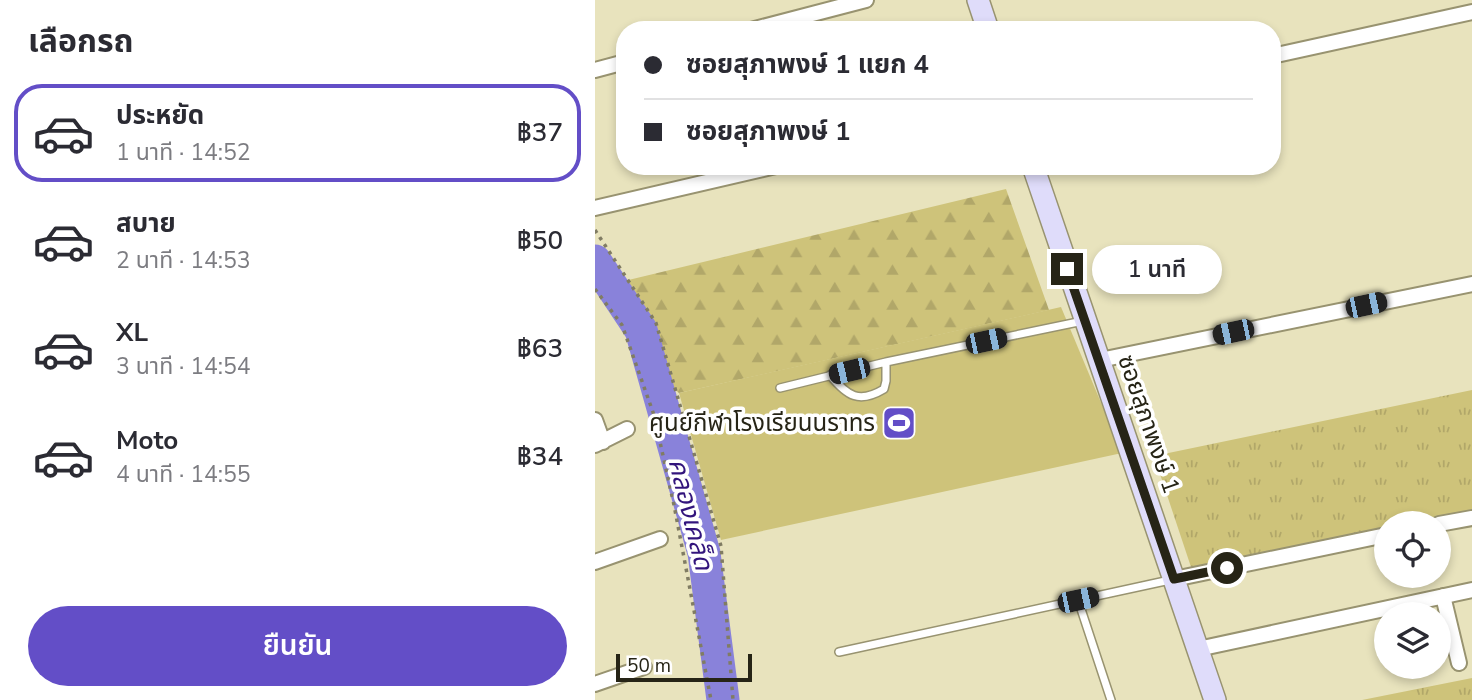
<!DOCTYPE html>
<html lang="th">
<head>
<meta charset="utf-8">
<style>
  body { margin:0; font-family:"Nunito Sans","Noto Sans Thai",sans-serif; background:#f7f7f7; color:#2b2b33; height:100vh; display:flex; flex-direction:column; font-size:26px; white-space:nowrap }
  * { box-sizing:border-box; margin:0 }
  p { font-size:23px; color:#7c7c81 }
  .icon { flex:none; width:38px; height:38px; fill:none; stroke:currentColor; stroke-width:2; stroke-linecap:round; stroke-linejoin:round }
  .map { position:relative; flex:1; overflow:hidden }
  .sheet { display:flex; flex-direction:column; background:#fff; width:595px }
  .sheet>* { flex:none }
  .banner { position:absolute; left:21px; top:21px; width:665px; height:154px; border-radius:28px; box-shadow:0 4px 10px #0003; display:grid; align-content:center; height:154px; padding:0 28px; background:#fff }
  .buttons { position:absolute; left:779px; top:511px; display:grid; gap:14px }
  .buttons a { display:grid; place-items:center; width:77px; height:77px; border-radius:50%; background:#fff; box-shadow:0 4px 10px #0003; font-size:35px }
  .scale { position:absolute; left:21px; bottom:18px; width:136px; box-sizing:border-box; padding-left:7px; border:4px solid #262416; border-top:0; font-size:19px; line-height:24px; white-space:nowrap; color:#262416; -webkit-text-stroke:5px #fff; paint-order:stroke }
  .end { position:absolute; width:32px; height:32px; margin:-16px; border:9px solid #262416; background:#fff; box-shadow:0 0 0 4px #fff }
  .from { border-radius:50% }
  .bubble { position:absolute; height:49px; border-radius:24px; background:#fff; box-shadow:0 4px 10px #0003; font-size:23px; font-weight:600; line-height:49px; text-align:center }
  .car { position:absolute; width:21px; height:42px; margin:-21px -10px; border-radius:9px; box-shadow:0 0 5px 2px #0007; background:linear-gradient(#222 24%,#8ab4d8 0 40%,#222 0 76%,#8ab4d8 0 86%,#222 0) }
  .banner b { display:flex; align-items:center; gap:24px; height:66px; font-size:26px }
  .banner b+b { border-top:2px solid #e1e1e2 }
  .banner i { width:18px; height:18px; background:#2b2b33 }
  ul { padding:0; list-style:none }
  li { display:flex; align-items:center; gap:21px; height:98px; margin:0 14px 10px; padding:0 14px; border:4px solid transparent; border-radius:28px }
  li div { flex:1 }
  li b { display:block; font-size:26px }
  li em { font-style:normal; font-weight:600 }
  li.active { border-color:#634ec7 }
  li>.icon { width:63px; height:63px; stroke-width:1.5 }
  h2 { padding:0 28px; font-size:32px; line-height:84px }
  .cta { display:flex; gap:14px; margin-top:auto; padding:14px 28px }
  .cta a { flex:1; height:80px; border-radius:42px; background:#634ec7; color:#fff; font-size:28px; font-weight:600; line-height:80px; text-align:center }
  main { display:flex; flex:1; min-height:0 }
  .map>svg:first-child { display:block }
  .grass { fill:url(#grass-tufts) }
  .forest { fill:url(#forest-firs) }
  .garden { fill:#cec37a }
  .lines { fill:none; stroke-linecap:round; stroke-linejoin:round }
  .river { stroke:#8982da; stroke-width:33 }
  .lane-casing { stroke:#989370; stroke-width:10 }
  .street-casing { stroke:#989370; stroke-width:18 }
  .secondary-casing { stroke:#989370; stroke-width:24 }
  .path { stroke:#807c63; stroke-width:3.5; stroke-dasharray:3.5 5; stroke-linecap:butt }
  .lane { stroke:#fff; stroke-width:7 }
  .street { stroke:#fff; stroke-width:14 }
  .secondary { stroke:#dfdcfa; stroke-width:21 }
  .route { stroke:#262416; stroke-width:9 }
  .labels { text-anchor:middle; stroke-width:7; stroke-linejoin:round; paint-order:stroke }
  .poi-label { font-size:24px; fill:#262416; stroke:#fff; text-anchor:end }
  .street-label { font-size:24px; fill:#262416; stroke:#fff }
  .water-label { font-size:26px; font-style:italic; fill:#32147c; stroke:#fff }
</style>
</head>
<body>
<main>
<section class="sheet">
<h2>เลือกรถ</h2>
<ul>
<li class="active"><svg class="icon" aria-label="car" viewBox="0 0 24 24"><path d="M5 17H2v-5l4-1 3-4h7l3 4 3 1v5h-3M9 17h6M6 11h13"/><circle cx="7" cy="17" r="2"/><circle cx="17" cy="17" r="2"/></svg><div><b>ประหยัด</b><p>1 นาที · 14:52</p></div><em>฿37</em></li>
<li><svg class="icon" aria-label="car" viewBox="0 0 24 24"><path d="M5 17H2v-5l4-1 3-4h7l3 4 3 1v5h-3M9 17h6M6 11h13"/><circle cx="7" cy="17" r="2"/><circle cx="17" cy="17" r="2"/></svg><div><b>สบาย</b><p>2 นาที · 14:53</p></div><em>฿50</em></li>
<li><svg class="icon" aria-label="car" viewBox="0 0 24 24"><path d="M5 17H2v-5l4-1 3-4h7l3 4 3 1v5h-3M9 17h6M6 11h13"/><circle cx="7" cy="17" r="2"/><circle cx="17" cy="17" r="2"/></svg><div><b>XL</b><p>3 นาที · 14:54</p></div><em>฿63</em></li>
<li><svg class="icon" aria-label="car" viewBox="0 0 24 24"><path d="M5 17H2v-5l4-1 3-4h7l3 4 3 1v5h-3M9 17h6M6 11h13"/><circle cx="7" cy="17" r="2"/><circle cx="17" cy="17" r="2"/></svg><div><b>Moto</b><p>4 นาที · 14:55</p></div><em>฿34</em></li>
</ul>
<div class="cta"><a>ยืนยัน</a></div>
</section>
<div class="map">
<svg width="877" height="700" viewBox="0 0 877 700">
  <defs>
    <pattern id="grass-tufts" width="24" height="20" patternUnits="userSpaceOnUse" patternTransform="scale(1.75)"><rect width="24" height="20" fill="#cec37a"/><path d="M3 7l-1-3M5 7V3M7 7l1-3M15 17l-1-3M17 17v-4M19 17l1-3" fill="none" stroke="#b1a769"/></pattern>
    <pattern id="forest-firs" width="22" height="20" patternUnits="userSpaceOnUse" patternTransform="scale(1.75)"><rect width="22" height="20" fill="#cec37a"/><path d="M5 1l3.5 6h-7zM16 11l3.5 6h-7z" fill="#b1a769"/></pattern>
  </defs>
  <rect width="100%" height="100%" fill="#e8e3bd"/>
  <path class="grass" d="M877,390v120l-66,13h-20v4l-195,40 -37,-111z
    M877,678v22h-110z"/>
  <path class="forest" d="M411,189l43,121 -370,83 -19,-15 -15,-53 -29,-42z"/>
  <path class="garden" d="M466,307l61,146 -401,87 -42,-147z"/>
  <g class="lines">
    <path class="river" d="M0,261l46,69 63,223 19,147"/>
    <defs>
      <path id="lane" d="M235,375c17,21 29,29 54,14l2,-8v-19
        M185,388l106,-26 197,-41
        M483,600l33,100
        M244,652l331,-72"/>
      <path id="street" d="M156,30l115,-30
        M677,56l200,-44
        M0,70l30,-8
        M0,208l181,-42
        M505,360l372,-76
        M0,420l8,22
        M0,445l32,-16
        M844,524l33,-6
        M0,562l65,-23
        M579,579l212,-44
        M848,596l16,67
        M603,649l274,-59
        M0,684l49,-17"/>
      <path id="secondary" d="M383,0l10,30
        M438,166l182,534"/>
    </defs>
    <use href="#lane" class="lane-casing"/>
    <use href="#street" class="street-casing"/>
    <use href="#secondary" class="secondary-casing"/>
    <path class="path" d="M0,230l61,93 65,223 12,154
      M0,289l27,36 32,90 20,90 37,195"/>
    <use href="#lane" class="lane"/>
    <use href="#street" class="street"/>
    <use href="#secondary" class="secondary"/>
  </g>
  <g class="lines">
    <path class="route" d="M472,269l107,310 53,-11"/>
  </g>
  <defs>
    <symbol id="stadium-square" viewBox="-11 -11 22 22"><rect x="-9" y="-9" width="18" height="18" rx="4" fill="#634ec7" stroke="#fff"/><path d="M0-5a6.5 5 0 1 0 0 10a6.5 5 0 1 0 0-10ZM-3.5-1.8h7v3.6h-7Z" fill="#fff"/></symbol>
  </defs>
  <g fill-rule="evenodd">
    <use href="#stadium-square" x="285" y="404" width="38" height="38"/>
  </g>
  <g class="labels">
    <g class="poi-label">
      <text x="280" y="431">ศูนย์กีฬาโรงเรียนนราทร</text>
    </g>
    <g class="street-label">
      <text transform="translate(554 424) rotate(71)" y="8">ซอยสุภาพงษ์ 1</text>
    </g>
    <g class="water-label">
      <text transform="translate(96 514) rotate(76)" y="9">คลองเคล็ด</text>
    </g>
  </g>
</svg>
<div class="buttons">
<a><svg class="icon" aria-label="locate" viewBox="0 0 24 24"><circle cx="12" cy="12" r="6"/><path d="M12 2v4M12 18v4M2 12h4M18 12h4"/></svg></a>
<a><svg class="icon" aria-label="layers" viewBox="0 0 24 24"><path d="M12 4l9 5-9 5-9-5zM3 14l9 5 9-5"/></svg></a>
</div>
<div class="scale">50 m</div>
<i class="end from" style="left:632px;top:568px"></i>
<i class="end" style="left:472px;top:269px"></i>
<div class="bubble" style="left:497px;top:245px;width:130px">1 นาที</div>
<i class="car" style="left:771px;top:305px;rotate:78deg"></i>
<i class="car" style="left:638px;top:332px;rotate:258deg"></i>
<i class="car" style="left:391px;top:341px;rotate:78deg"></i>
<i class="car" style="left:254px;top:371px;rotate:257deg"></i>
<i class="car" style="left:483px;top:600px;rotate:78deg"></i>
<div class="banner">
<b><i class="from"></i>ซอยสุภาพงษ์ 1 แยก 4</b>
<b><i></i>ซอยสุภาพงษ์ 1</b>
</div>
</div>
</main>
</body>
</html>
